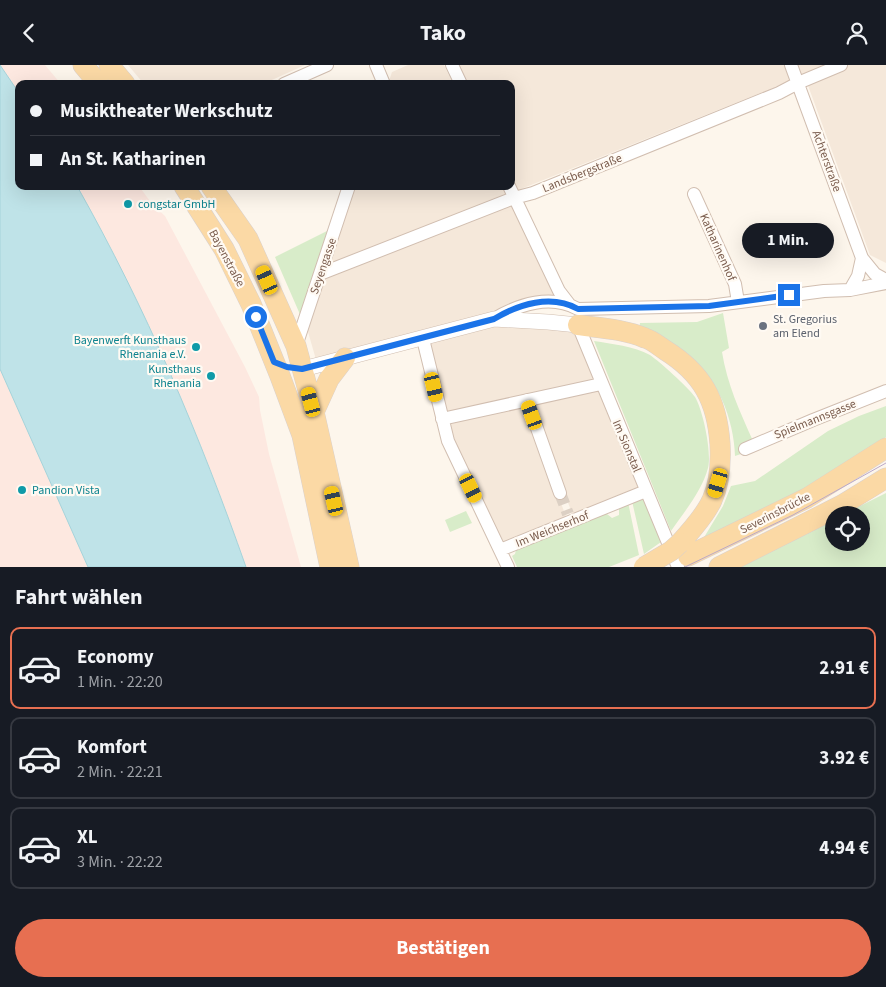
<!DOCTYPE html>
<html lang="de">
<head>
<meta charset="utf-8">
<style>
  body { margin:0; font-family:"Source Sans 3",sans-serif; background:#242831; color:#f1f3f6; height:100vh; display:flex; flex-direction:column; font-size:19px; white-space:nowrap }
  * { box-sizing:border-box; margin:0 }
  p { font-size:16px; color:#9ea1a6 }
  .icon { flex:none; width:28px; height:28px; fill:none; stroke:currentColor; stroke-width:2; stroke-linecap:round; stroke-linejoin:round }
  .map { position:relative; height:502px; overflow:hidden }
  .sheet { display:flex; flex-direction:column; background:#171b24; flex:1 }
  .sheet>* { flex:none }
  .guide { position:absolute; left:15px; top:15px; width:500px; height:110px; border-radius:10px; box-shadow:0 5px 20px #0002; display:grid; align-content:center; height:110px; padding:0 15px; background:#171b24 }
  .controls { position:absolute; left:825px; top:441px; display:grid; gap:10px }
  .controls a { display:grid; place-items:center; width:45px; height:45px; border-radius:50%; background:#171b24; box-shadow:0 5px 20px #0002; font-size:25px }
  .end { position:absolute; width:22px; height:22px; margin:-11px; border:6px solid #1a73e8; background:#fff; box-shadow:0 0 0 2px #fff }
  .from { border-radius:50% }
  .bubble { position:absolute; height:35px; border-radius:18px; background:#171b24; box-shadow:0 5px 20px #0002; font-size:16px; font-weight:700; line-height:35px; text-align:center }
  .car { position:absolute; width:15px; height:30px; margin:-15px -8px; border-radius:6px; box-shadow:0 0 4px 1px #0007; background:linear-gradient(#f5c518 24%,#345 0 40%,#f5c518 0 76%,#345 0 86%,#f5c518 0) }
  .guide b { display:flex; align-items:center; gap:18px; height:48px; font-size:19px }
  .guide b+b { border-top:1px solid #363941 }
  .guide i { width:12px; height:12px; background:#f1f3f6 }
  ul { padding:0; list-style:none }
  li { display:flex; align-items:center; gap:15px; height:82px; margin:0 10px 8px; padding:0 5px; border:2px solid #363941; border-radius:10px }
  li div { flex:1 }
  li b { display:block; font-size:19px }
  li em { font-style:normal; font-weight:700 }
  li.active { border-color:#e76f51 }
  li>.icon { width:45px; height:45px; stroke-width:1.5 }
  h2 { padding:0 15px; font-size:22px; line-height:60px }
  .button { display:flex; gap:10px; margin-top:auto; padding:10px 15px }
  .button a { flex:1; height:58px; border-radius:30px; background:#e76f51; color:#fff; font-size:20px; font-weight:700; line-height:58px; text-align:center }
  header { display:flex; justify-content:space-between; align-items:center; height:65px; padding:0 15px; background:#171b24; font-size:22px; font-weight:700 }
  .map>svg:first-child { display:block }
  .residential { fill:#f5e8da }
  .commercial { fill:#fde8e0 }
  .green { fill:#d8ecc9 }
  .water { fill:#bfe3e8; stroke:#a5d3da }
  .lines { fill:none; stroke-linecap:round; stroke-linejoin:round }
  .minor-tunnel { stroke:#dcd0c4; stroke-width:12; stroke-dasharray:12 6; stroke-linecap:butt }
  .minor-casing { stroke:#d1beb0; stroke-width:14 }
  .tertiary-casing { stroke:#d1beb0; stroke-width:16 }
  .primary-casing { stroke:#dad1cd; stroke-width:21 }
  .minor { stroke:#fff; stroke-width:12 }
  .tertiary { stroke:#fff; stroke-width:15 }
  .primary { stroke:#fbd9a5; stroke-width:20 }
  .tram { stroke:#b9a8c9; stroke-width:1 }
  .primary-bridge-casing { stroke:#dad1cd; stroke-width:21; stroke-linecap:butt }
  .primary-bridge { stroke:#fbd9a5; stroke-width:20 }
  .route { stroke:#1a73e8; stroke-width:6 }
  .culture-dot { fill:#0f9aa8; stroke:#fffaf3; stroke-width:2 }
  .worship-dot { fill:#6b7280; stroke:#fffaf3; stroke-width:2 }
  .labels { text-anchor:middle; stroke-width:4.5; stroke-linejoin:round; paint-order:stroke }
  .street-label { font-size:12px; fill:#7a5c4d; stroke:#fffaf3 }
  .culture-label { font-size:12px; fill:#0d838f; stroke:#fffaf3; text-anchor:start }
  .worship-label { font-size:12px; fill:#5b616d; stroke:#fffaf3; text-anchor:start }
</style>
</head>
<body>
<header><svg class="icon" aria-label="back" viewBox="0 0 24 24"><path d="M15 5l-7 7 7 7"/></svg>Tako<svg class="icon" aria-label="person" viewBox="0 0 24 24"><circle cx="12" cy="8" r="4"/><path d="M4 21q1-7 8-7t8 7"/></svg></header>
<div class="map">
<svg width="886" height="502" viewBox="0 0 886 502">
  <rect width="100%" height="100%" fill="#fdf6ec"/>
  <path class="residential" d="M128,0h177l-42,19h-119z
    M408,0h36l9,19h-65l4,-12z
    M457,0h330l6,15 -277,111 -5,-10v-97h-45z
    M796,0h90v198l-16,-8 -64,-175 -7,-7z
    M354,121h149l4,9 -181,73z
    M512,138l45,94h-21l-37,12 -15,10 -167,44 -11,-38 18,-49z
    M513,259l63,5 21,53 -152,33 -17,-72 58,-17z
    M600,324l42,100 -69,27 -42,-113z
    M524,341l43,113 -65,27 -56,-124z"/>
  <path class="commercial" d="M0,0h45l16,19h-42v102h120l13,18 13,12 80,151 14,30 1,13 9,44 32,113h-301z"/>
  <path class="green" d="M327,166l-25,88 -27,-62z
    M723,248l6,35 -7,4c5,32 18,60 31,89l-12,5v8l-6,2c-1,-37 -18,-80 -48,-102 -15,-11 -32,-18 -48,-25l1,-6 57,-1z
    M594,276c18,3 40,5 56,14 10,7 38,32 45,42 8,13 17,56 13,71 -6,23 -24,44 -37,63z
    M886,341v31l-83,53 -103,54 23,-38 8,-20 24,-5 73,-50 31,-15z
    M886,428v74h-145l93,-48v24h27v-28h-19z
    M643,431l18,46 -17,12 -12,-53z
    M628,437l11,53 -30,12h-92l-5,-11 3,-2 1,-4 87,-37 4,1 5,4 7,-3v-9z
    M466,446l6,12 -22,9 -5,-12z"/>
  <path class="water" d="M0,0l19,28v93h58c69,122 123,250 169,381h-158l-88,-198z"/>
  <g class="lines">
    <path class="minor-tunnel" d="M560,428l8,21"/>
    <defs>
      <path id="minor" d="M376,0l8,19
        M452,0l9,19
        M791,0l71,193 13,16 11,6
        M284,19l43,-19
        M509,121l50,105 10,13
        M694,129l41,90 3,18
        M320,209l194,-76 19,-5 246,-100 19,-10 43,-18
        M850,225l8,-14 4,-18
        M494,254c25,-15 57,-25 84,-10l131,-3 115,-15 26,-1 36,-7
        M578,260l100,242
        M423,274l25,102 60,126
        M296,281l53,-160
        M527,335l33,93
        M442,354l159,-35
        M745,384l68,-29 73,-29
        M500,485l146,-59"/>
      <path id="tertiary" d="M303,304l191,-50 54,3 30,3"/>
      <path id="primary" d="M83,0l16,19
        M109,0l16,19
        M184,121l40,63 27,55 29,72 22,59 28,132
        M211,121l37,53 48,107 18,66 35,155
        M578,260c22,3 46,4 67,13 7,2 14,8 20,12 37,23 52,50 55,94 1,19 0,39 -8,56 -6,14 -22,32 -32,43
        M314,347l15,-33 16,-21
        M688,491l119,-58 79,-50
        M719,502l123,-62 44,-27"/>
    </defs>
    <use href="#minor" class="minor-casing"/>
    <use href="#tertiary" class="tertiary-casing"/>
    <use href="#primary" class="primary-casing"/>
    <use href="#minor" class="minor"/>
    <use href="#tertiary" class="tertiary"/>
    <use href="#primary" class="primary"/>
    <path class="tram" d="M685,502l108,-52 93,-52"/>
    <defs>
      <path id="primary-bridge" d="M644,502l27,-16 9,-8"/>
    </defs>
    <use href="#primary-bridge" class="primary-bridge-casing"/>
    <use href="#primary-bridge" class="primary-bridge"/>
  </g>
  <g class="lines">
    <path class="route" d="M256,252l18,45 13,5 15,2 192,-50c25,-15 57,-25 84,-10l131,-3 80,-11"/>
  </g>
  <g class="culture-dot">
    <circle cx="128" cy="139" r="5"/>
    <circle cx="196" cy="282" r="5"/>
    <circle cx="211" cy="311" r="5"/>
    <circle cx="22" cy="425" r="5"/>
  </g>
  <circle class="worship-dot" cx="763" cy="261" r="5"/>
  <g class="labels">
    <g class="street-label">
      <text transform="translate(827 96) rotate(70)" y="4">Achterstraße</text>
      <text transform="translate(582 108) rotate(-22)" y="4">Landsbergstraße</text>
      <text transform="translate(718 182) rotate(66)" y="4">Katharinenhof</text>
      <text transform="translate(227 193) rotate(62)" y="4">Bayenstraße</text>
      <text transform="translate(323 201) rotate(-71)" y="4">Seyengasse</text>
      <text transform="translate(815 354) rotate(-22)" y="4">Spielmannsgasse</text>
      <text transform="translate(627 381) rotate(67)" y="4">Im Sionstal</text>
      <text transform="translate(775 448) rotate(-27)" y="4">Severinsbrücke</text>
      <text transform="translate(552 464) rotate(-22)" y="4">Im Weichserhof</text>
    </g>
    <g class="culture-label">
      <text x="138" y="143">congstar GmbH</text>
      <text x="186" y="279" text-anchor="end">Bayenwerft Kunsthaus<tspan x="186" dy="14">Rhenania e.V.</tspan></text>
      <text x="201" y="308" text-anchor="end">Kunsthaus<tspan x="201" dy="14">Rhenania</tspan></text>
      <text x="32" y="429">Pandion Vista</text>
    </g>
    <g class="worship-label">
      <text x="773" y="258">St. Gregorius<tspan x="773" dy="14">am Elend</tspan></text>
    </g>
  </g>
</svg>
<div class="controls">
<a><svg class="icon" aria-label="locate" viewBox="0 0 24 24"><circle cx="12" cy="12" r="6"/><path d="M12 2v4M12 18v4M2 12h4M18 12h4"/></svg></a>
</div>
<i class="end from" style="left:256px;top:252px"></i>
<i class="end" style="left:789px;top:230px"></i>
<div class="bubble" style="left:742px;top:158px;width:92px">1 Min.</div>
<i class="car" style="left:267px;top:215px;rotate:336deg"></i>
<i class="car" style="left:434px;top:322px;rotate:167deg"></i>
<i class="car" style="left:311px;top:337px;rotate:345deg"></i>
<i class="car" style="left:532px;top:350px;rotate:340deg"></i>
<i class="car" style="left:718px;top:418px;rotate:197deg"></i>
<i class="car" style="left:471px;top:423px;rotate:154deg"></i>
<i class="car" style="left:334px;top:436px;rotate:347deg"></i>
<div class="guide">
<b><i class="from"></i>Musiktheater Werkschutz</b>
<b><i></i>An St. Katharinen</b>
</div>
</div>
<section class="sheet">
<h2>Fahrt wählen</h2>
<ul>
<li class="active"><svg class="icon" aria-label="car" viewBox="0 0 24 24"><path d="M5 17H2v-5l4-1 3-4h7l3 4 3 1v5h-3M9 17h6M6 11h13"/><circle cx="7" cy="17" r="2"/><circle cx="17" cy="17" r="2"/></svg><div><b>Economy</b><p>1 Min. · 22:20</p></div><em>2.91 €</em></li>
<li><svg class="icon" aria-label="car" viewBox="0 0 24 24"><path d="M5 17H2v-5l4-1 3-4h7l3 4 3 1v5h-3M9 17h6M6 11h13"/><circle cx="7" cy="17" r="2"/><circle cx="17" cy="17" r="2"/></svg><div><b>Komfort</b><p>2 Min. · 22:21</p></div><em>3.92 €</em></li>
<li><svg class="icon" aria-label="car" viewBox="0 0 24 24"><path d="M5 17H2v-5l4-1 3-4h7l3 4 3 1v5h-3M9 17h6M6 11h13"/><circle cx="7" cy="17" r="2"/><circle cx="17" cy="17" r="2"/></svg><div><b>XL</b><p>3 Min. · 22:22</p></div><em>4.94 €</em></li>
</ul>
<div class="button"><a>Bestätigen</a></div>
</section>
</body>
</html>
